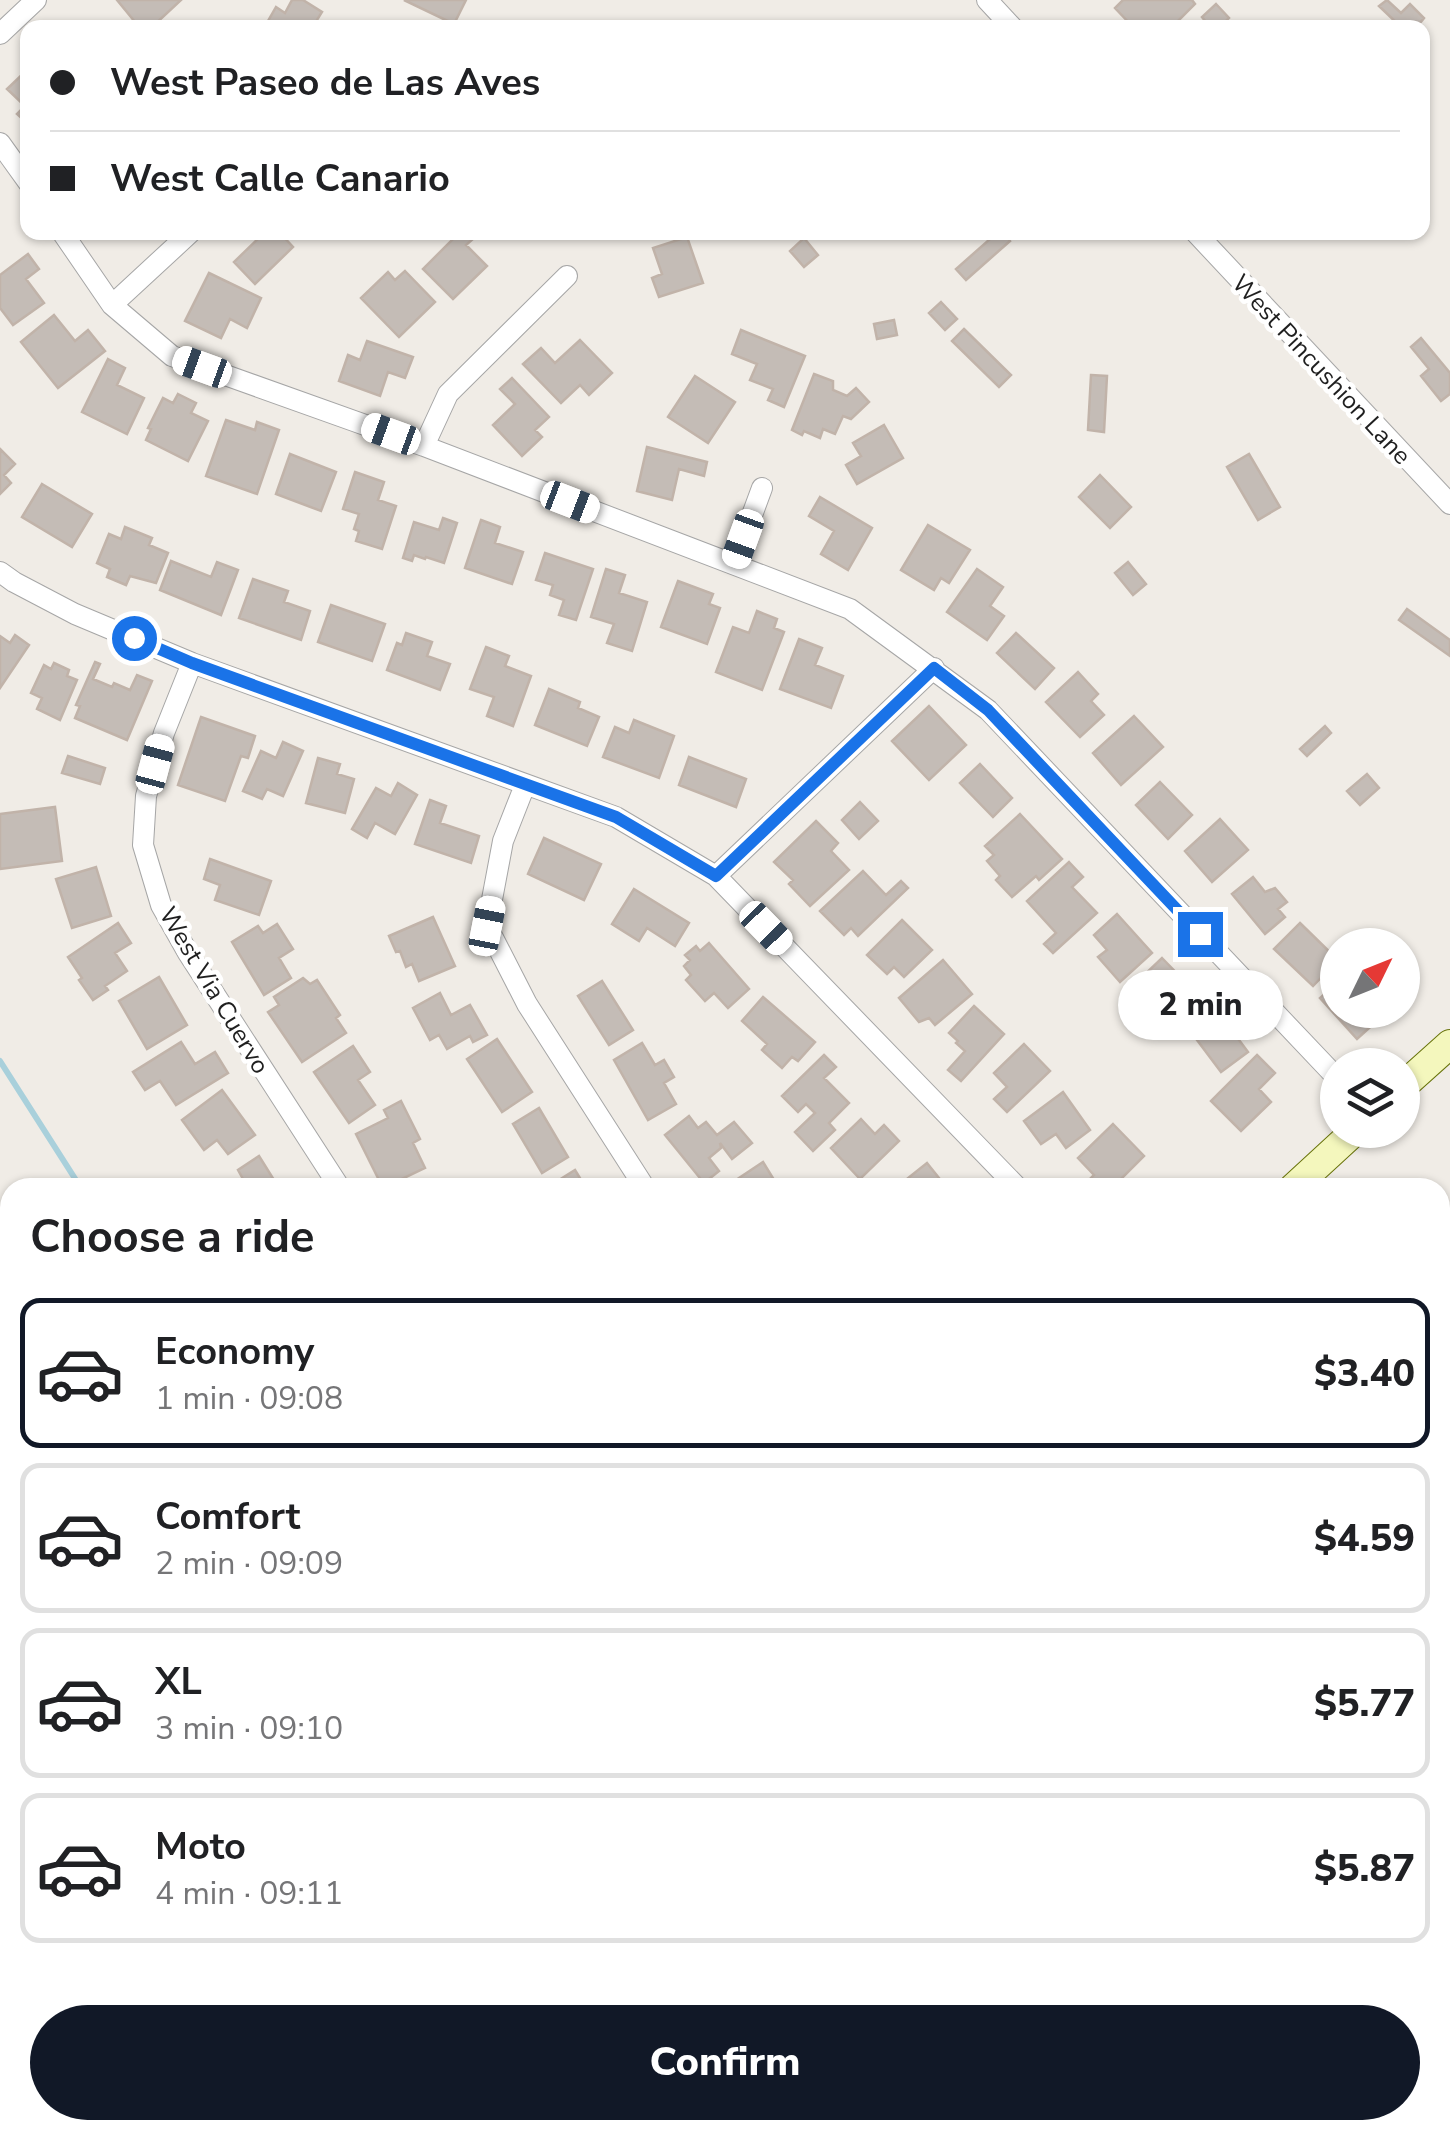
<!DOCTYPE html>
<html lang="en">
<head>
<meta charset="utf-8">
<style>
  body { margin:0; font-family:"Nunito Sans",sans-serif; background:#f2f2f2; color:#202124; height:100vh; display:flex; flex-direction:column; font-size:38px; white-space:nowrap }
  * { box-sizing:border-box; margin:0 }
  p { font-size:32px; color:#757577 }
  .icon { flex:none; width:55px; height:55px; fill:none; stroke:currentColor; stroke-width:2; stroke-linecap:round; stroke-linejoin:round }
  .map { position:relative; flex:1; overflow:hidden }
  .sheet { position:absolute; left:0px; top:1178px; width:1450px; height:962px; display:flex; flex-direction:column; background:#fff; border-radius:30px 30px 0 0; box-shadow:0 2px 8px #0004 }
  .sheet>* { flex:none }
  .banner { position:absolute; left:20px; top:20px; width:1410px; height:220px; border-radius:20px; box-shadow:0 2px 8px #0004; display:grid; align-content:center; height:220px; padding:0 30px; background:#fff }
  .needle { width:65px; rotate:47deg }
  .fabs { position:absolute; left:1320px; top:928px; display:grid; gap:20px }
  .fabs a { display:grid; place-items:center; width:100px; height:100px; border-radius:50%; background:#fff; box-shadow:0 2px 8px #0004; font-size:50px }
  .end { position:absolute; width:45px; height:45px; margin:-22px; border:12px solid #1a73e8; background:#fff; box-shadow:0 0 0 5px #fff }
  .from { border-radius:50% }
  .bubble { position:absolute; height:70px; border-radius:35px; background:#fff; box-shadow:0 2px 8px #0004; font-size:32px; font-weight:800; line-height:70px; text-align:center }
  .car { position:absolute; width:30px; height:60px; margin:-30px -15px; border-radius:12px; box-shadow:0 0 8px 2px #0007; background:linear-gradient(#fff 24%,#345 0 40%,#fff 0 76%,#345 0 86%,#fff 0) }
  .banner b { display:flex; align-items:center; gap:35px; height:95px; font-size:38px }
  .banner b+b { border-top:2px solid #e0e0e0 }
  .banner i { width:25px; height:25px; background:#202124 }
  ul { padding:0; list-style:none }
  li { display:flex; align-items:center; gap:30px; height:150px; margin:0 20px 15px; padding:0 10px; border:5px solid #e0e0e0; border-radius:20px }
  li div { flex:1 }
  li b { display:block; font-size:38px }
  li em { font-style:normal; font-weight:800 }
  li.active { border-color:#111827 }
  li>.icon { width:90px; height:90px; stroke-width:1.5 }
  h2 { padding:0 30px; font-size:45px; line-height:120px }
  .button { display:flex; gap:20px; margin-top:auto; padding:20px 30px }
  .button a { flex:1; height:115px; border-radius:60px; background:#111827; color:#fff; font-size:40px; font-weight:800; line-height:115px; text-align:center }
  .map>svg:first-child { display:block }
  .residential { fill:#dddcdc }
  .construction { fill:#c4c4b2 }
  .park { fill:#c6f7ca }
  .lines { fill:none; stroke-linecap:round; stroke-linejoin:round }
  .stream { stroke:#a9d0db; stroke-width:6 }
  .building { fill:#c4bcb6; stroke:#c1b3a9; stroke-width:2.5 }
  .street-casing { stroke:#a6a6a6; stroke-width:22 }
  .secondary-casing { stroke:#68730a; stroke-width:30 }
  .street { stroke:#fff; stroke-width:20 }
  .secondary { stroke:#f4f7bd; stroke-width:28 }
  .route { stroke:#1a73e8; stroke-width:12 }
  .labels { text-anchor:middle; stroke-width:9; stroke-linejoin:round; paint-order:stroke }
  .street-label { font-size:25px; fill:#1f1f1f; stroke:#fff }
</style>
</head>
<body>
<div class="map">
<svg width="1450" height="2139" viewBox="0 0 1450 2139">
  <rect width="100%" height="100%" fill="#f0ece6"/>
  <path class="residential" d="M0,1324l10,11v554l-10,-25z
    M0,2044l10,21v65h32l5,9h-47z"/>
  <path class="construction" d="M1450,1227v489l-10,-11v-469z
    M1450,1798v341h-398l-24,-9h412v-324z
    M711,2130h297l-2,9h-291z"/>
  <path class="park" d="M281,2130h372l4,9h-385z"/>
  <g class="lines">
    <path class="stream" d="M0,1061l81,127
      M0,1979l10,20
      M85,2130l5,9
      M597,2130l4,9"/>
  </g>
  <path class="building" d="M117,0h64l-30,28h-11z
    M292,0h11l19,12 -10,16h-48l12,-21 9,6z
    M404,0h62l-12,24z
    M1123,0h69l3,4 -24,24h-37l-19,-20z
    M1387,0l14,13 9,-9 14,14 -8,10h-14l-23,-22z
    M1216,4l13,14 -10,10h-8l-9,-11z
    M28,69v55l-11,-10 8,-8 -18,-17z
    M265,232h14l14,15 -38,37 -21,-22z
    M460,232h11l4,5 -9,8 21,21 -34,33 -30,-30z
    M998,232h5l7,9 -44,39 -10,-11z
    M687,237l16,46 -44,14 -7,-19 10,-4 -9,-26z
    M804,238l14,17 -14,12 -14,-16z
    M28,254l11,15 -13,10 18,24 -31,22 -13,-17v-33z
    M405,271l30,31 -36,35 -38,-39 27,-26 7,8z
    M209,273l52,25 -14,30 -17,-9 -9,19 -36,-17z
    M941,302l16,17 -12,11 -16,-17z
    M54,315l21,26 13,-11 17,21 -47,37 -37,-46z
    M894,320l3,15 -20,4 -3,-15z
    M964,329l47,46 -12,12 -47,-46z
    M741,330l64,26 -21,51 -16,-7 5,-11 -23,-9 7,-16 -25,-10z
    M1421,338l29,35v21l-9,7 -20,-25 8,-7 -18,-22z
    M580,340l32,33 -23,22 -9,-10 -19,18 -38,-39 18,-16 14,15z
    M367,341l46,16 -8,21 -17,-6 -8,24 -41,-15 9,-26 12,5z
    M108,359l17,9 -8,17 27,13 -17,36 -45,-22z
    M814,374l19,7v9l14,6 9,-8 13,14 -18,17 -8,-3 -8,18 -12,-5 -3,9 -16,-7 -2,4 -10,-5z
    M1091,375l16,1 -3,56 -16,-2z
    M695,376l40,26 -27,41 -40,-26z
    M512,378l37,39 -14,13 7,7 -20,19 -29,-31 22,-21 -15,-15z
    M178,394l18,9 -5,10 17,8 -20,40 -42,-21 5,-11 -3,-1 15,-30 10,5z
    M226,420l29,10 2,-8 22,8 -22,64 -51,-18z
    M884,425l19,33 -46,26 -11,-19 15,-9 -8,-13z
    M647,447l60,15 -3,14 -25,-7 -7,31 -35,-9z
    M0,449l15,15 -11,11 7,8 -11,11z
    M290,454l46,18 -15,39 -45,-17z
    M1249,454l31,53 -22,13 -31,-53z
    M355,472l29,10 -6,18 18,6 -14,43 -26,-8 3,-10 -5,-2 5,-15 -16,-5z
    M1100,475l31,32 -21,21 -31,-31z
    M42,484l50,30 -20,33 -50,-30z
    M820,497l52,31 -24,42 -27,-16 13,-23 -25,-15z
    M443,518l14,5 -13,40 -18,-6 -1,2 -11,-4 -2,6 -9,-3 11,-36 25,8z
    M481,520l19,7 -5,16 28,9 -11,32 -47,-16z
    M928,525l42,25 -21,33 -8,-5 -7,12 -33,-20z
    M125,527l27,11 -3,7 19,8 -12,30 -26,-7 -4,9 -19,-8 3,-8 -13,-6 12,-29 12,5z
    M545,553l48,16 -17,51 -17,-5 5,-15 -14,-5 3,-10 -17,-5z
    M171,561l40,16 6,-15 21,8 -17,45 -61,-25z
    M1128,562l18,22 -13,11 -18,-22z
    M606,569l19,6 -6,18 28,9 -15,49 -25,-8 7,-19 -23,-7z
    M977,569l26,18 -13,19 14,10 -17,24 -40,-28z
    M253,579l35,12 -4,11 26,9 -9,29 -62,-22z
    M678,581l35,13 -4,10 11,4 -13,36 -46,-17z
    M331,605l54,19 -13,37 -54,-19z
    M1407,609l43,31v16l-51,-36z
    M757,611l20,8 -3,9 10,4 -22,58 -46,-18 17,-45 16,6z
    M406,633l26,9 -5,14 23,8 -10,26 -53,-20 10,-27 5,2z
    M1016,633l38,35 -19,21 -38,-36z
    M15,635l14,10 -29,43v-52l10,7z
    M799,639l23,9 -7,17 28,11 -12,32 -51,-19z
    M486,647l23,9 -4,10 26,10 -18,50 -26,-10 7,-19 -24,-8z
    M95,662l5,2 -7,15 19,8 2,-4 16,7 7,-15 15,6 -25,59 -52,-22 5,-12 -4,-1z
    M54,663l15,7 -2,6 10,4 -17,40 -23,-11 5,-11 -11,-5 13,-28 7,4z
    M1078,672l20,22 -7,7 13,14 -24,22 -34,-35z
    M549,689l31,13 -2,6 21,9 -12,29 -52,-21z
    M929,706l37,39 -37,35 -37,-39z
    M1134,716l29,31 -42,38 -28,-32z
    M201,717l54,19 -7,22 -7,-2 -16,45 -47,-16z
    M634,720l40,16 -15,42 -56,-21 12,-30 14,6z
    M1325,726l6,7 -24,23 -7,-7z
    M283,742l20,9 -20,45 -16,-7 -5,10 -19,-8 18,-40 15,7z
    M68,756l37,12 -5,16 -38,-11z
    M689,757l57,22 -10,28 -57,-22z
    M318,758l22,6 -3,10 17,5 -9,34 -39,-10z
    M980,764l32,34 -19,19 -33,-34z
    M1367,774l12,14 -19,17 -13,-14z
    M1160,782l32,33 -24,24 -32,-34z
    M398,783l19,12 -22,39 -20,-11 -8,15 -15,-9 24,-41 15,8z
    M430,800l16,6 -6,17 39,13 -8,27 -56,-19z
    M860,802l18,19 -19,18 -17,-19z
    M55,807l7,54 -62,8v-55z
    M1020,814l42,45 -23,21 -3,-4 -24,21 -16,-17 4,-4 -13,-15 7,-6 -9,-9z
    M1220,819l28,31 -36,32 -27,-31z
    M816,821l22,22 -7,8 18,19 -39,36 -21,-22 4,-4 -19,-18z
    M544,838l57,26 -17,36 -56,-26z
    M210,859l61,22 -12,34 -44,-15 5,-15 -16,-6z
    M1069,862l14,15 -11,10 25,26 -44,40 -9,-9 12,-11 -29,-32z
    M96,867l15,49 -39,12 -16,-49z
    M863,871l23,24 15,-14 7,7 -50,48 -7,-8 -7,7 -24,-24z
    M1253,877l12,15 10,-4 12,14 -9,7 7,8 -20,17 -33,-40z
    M634,889l55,34 -14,23 -28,-18 -8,13 -27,-17z
    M1117,914l35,39 -32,29 -22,-25 9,-7 -13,-15z
    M433,917l22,49 -36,15 -7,-17 -6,3 -6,-16 -4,1 -7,-16z
    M902,920l30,30 -28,27 -10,-10 -7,7 -20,-19z
    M118,923l13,20 -16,10 12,18 -22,15 3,4 -15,10 -14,-20 3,-2 -14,-21z
    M1300,923l38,37 -25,26 -39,-37z
    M277,924l16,25 -14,9 12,20 -27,17 -32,-53 26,-16 5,7z
    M709,943l40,46 -21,19 -14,-15 -9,8 -19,-21 5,-5 -7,-9 6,-6 -5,-5 11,-9 4,5z
    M1162,958l37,38 -21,20 -37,-38z
    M943,960l29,34 -37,31 -6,-7 -10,4 -20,-24z
    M159,977l28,48 -40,24 -28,-48z
    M303,978l7,6 7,-4 23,35 -4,3 10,15 -44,29 -34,-50 11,-7 -5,-8z
    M602,981l31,49 -24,15 -31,-49z
    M1338,982v28l50,1 -31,28 -37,-41z
    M440,993l11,22 19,-10 17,30 -14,7 -3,-6 -23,13 -8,-14 -9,5 -17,-32z
    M763,997l52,45 -17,19 -6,-4 -10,11 -20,-18 5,-6 -25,-23z
    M974,1006l30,28 -43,47 -13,-11 17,-19 -9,-8 2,-2 -9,-8z
    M1215,1008l33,44 -27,20 -33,-44z
    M497,1039l35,53 -30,20 -35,-53z
    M181,1042l14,22 20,-12 13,21 -52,32 -16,-24 -15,9 -12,-18z
    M642,1043l13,22 9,-5 10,17 -10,6 12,21 -28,16 -34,-60z
    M1024,1044l26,27 -43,41 -13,-13 13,-12 -13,-14z
    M353,1046l17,26 -12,8 17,25 -26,18 -35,-51z
    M824,1055l12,12 -12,11 25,25 -20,20 6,7 -22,21 -18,-19 20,-19 -9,-9 -8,8 -16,-16z
    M1257,1055l18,18 -16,16 12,13 -30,29 -30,-30z
    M222,1090l33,45 -27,19 -11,-14 -13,10 -22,-30z
    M1063,1092l27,38 -24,18 -10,-14 -15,10 -17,-23z
    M401,1101l19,38 -7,4 12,25 -42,20 -27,-54 32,-16 -4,-8z
    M539,1108l29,49 -26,16 -29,-49z
    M689,1116l9,12 8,-6 11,13 17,-13 18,21 -20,16 -12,-16 1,5 -12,10 10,13 -15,12 -39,-48z
    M861,1119l14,15 9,-9 15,16 -39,38 -29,-31z
    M1113,1124l31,32 -32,32h-28l-1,-2 11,-11 -16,-17z
    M259,1156l20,32h-31l-10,-18z
    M763,1162l16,26h-55z
    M927,1163l20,25h-47l-2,-2z
    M575,1170l11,18h-34l-1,-3z
    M10,1436v60l-2,2 -8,-9v-13l9,-8 -9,-10v-13z
    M1,1610l9,10v49l-10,9z
    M0,1785l10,11v39l-10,9z"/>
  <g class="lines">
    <defs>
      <path id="street" d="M987,0l26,28
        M0,34l36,-34
        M0,143l28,39
        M62,232l50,73 60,51 252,90 426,163 138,101 350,369
        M1195,232l255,272
        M112,305l79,-73
        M424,446l24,-52 119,-118
        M734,564l28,-76
        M0,572l14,10 61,32 117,49 424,154 100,59 302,312
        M192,663l-28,70 -18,63 -3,49 18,60 27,48 152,235
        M525,785l-22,56 -16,85 40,78 118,184
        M716,876l218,-208
        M0,1563l10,11
        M0,1916l10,-10"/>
      <path id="secondary" d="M1402,1087l48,-43
        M1293,1188l63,-58
        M246,2139l9,-9"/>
    </defs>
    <use href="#street" class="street-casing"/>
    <use href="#secondary" class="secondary-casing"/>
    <use href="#street" class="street"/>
    <use href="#secondary" class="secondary"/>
  </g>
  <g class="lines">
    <path class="route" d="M134,638l58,25 424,154 100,59 218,-208 54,42 212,224"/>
  </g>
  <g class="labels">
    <g class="street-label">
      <text transform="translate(1322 369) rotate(47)" y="9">West Pincushion Lane</text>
      <text transform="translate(215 990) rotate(59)" y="9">West Via Cuervo</text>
    </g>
  </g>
</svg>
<div class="fabs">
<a><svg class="needle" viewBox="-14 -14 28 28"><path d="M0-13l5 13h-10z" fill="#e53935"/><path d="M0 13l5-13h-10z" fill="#757577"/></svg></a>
<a><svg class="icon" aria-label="layers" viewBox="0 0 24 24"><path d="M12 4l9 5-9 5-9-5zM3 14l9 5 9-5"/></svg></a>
</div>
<i class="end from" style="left:134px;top:638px"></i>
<i class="end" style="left:1200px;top:934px"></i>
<div class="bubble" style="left:1118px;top:970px;width:165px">2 min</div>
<i class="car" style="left:202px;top:367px;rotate:290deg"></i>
<i class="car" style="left:391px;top:434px;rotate:290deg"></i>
<i class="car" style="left:570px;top:502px;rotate:111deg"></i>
<i class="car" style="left:743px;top:539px;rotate:200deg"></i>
<i class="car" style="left:155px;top:764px;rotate:15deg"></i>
<i class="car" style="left:487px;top:926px;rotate:11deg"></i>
<i class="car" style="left:766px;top:928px;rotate:136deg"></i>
<div class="banner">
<b><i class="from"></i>West Paseo de Las Aves</b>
<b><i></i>West Calle Canario</b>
</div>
<section class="sheet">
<h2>Choose a ride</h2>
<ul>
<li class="active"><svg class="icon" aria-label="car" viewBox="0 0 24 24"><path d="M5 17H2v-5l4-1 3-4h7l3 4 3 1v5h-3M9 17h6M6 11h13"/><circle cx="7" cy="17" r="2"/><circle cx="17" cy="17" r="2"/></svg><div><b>Economy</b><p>1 min · 09:08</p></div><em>$3.40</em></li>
<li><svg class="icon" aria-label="car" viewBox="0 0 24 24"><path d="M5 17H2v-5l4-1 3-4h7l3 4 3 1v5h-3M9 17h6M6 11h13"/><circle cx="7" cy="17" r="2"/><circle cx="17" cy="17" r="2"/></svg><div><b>Comfort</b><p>2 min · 09:09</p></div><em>$4.59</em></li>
<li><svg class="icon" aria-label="car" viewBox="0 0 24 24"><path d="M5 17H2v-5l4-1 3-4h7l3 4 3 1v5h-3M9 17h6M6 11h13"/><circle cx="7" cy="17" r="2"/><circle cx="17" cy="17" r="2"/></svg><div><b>XL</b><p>3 min · 09:10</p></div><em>$5.77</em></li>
<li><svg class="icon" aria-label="car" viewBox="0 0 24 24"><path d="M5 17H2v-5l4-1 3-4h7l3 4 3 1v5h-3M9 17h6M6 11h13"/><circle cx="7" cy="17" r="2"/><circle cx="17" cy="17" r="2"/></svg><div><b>Moto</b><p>4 min · 09:11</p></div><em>$5.87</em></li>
</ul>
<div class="button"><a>Confirm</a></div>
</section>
</div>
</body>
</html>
